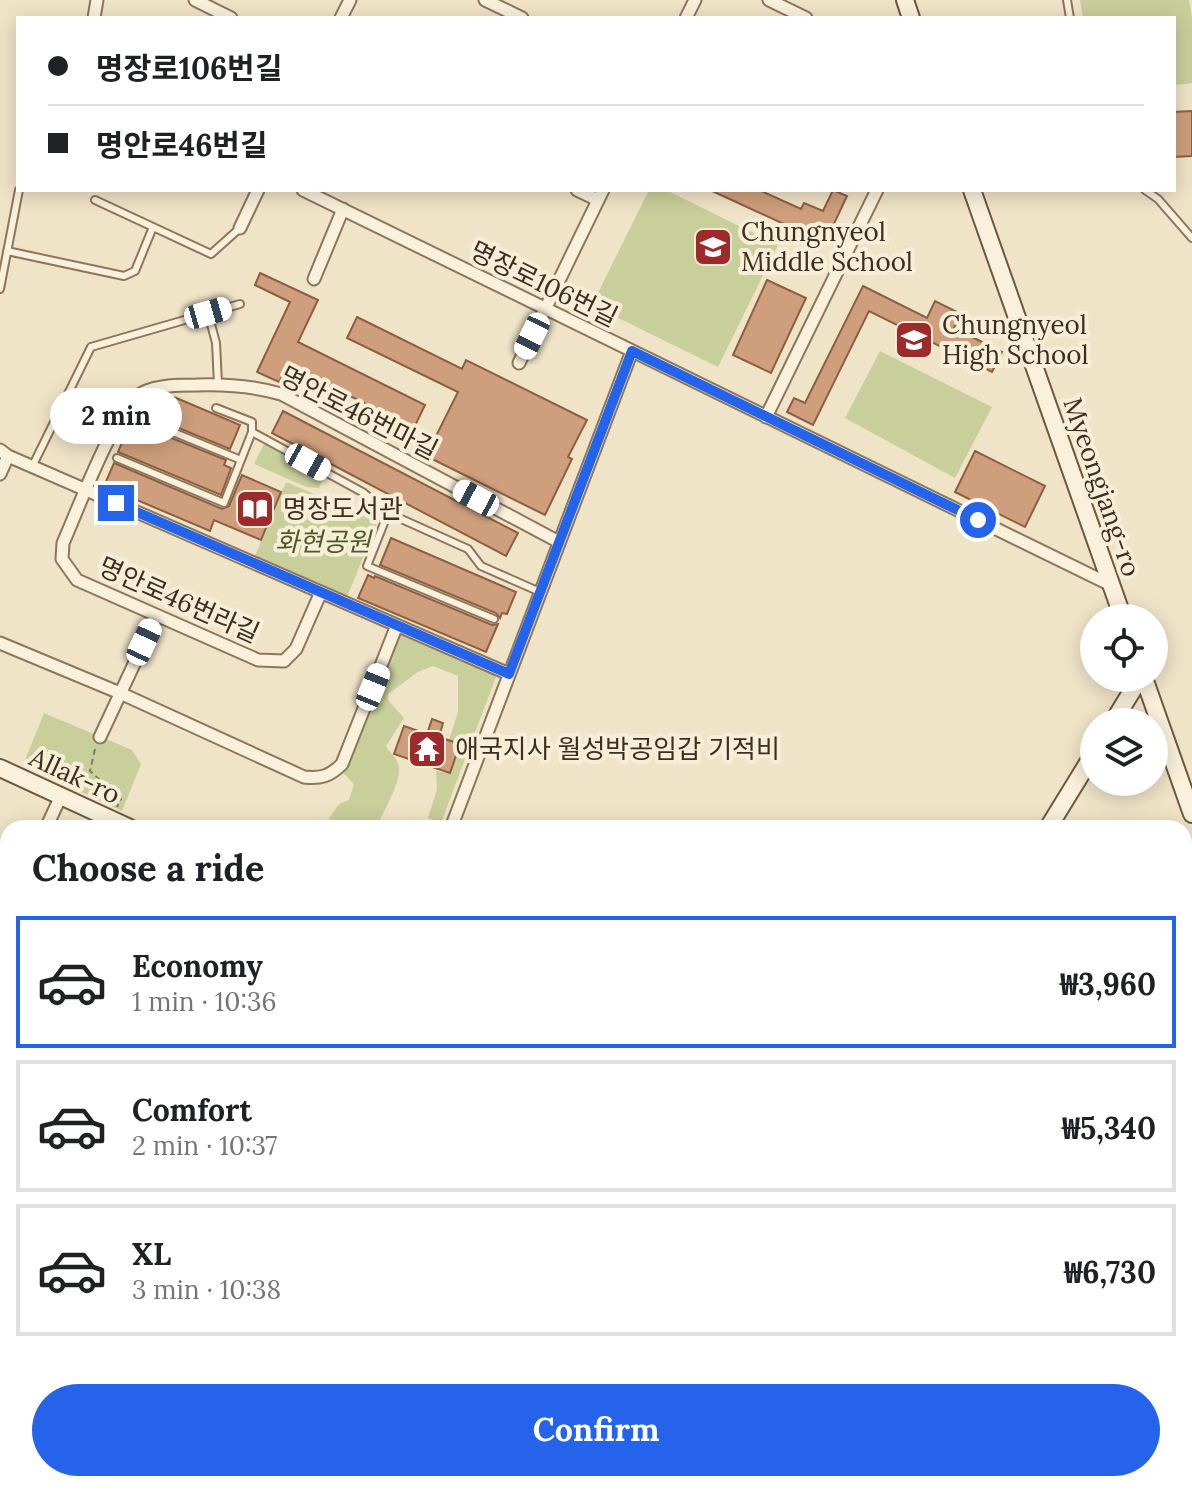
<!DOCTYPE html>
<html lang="en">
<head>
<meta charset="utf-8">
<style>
  body { margin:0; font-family:Lora,"Noto Sans KR",serif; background:#f6f6f6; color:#202124; height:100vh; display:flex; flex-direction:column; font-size:30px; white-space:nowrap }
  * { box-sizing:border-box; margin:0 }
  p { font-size:26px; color:#757577 }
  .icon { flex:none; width:44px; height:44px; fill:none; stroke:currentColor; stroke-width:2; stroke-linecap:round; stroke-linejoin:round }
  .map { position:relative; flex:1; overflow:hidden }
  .side { position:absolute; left:0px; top:820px; width:1192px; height:672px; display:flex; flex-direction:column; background:#fff; border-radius:24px 24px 0 0; box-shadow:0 4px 20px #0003 }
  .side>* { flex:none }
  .hud { position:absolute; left:16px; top:16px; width:1160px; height:176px; border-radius:0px; box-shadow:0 4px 20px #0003; display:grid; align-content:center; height:176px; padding:0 32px; background:#fff }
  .fabs { position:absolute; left:1080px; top:604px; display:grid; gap:16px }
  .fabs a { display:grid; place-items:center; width:88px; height:88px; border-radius:50%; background:#fff; box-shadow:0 4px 20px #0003; font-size:40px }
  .end { position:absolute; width:36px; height:36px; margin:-18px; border:10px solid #2563eb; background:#fff; box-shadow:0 0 0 4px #fff }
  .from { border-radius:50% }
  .bubble { position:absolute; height:56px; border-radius:28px; background:#fff; box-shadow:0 4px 20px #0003; font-size:26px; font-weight:800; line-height:56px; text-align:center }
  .car { position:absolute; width:24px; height:48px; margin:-24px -12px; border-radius:10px; box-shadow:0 0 6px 2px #0007; background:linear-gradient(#fff 24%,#345 0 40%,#fff 0 76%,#345 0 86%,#fff 0) }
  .hud b { display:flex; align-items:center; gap:28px; height:76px; font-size:30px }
  .hud b+b { border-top:2px solid #e0e0e0 }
  .hud i { width:20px; height:20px; background:#202124 }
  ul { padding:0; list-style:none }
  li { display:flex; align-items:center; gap:24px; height:132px; margin:0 16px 12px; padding:0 16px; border:4px solid #e0e0e0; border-radius:0px }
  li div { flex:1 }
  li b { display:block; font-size:30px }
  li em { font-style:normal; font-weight:800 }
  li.selected { border-color:#2563eb }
  li>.icon { width:72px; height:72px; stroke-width:1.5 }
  h2 { padding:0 32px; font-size:36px; line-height:96px }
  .button { display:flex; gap:16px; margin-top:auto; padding:16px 32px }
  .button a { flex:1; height:92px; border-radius:48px; background:#2563eb; color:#fff; font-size:32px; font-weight:800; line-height:92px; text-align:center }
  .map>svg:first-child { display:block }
  .green { fill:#c9cf9b }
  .building { fill:#cf9f7d; stroke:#8d5f41; stroke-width:2 }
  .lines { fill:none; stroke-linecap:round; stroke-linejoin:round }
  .lane-casing { stroke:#8d765c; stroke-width:10 }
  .street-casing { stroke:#8d765c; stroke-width:15 }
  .secondary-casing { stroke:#6f573f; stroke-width:20 }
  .path { stroke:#8d765c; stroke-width:2; stroke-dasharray:6 4; stroke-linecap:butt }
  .lane { stroke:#faf1dc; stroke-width:6 }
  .street { stroke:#faf1dc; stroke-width:11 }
  .secondary { stroke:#faf1dc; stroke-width:16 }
  .route { stroke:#2563eb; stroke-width:10 }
  .labels { text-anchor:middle; stroke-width:8; stroke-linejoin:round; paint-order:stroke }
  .poi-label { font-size:26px; fill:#3d2e20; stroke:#f7eed8; text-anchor:start }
  .street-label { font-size:26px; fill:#3d2e20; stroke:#f7eed8 }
  .park-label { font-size:26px; font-style:italic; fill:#4d5a26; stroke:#f7eed8 }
</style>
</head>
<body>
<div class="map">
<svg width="1192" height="1492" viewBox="0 0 1192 1492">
  <rect width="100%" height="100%" fill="#f0e4c8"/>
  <path class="green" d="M1080,0h109l3,17v66l-18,2v-67h-91z
    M649,190h17l112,55 -60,122 -126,-62z
    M880,351l112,56 -37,71 -110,-60z
    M264,444l60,32 -5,12 -13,-1 -52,-23z
    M286,482l92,39 -31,76 -92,-41z
    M398,628l85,39 13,10 -55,146 -13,-5 9,-29 -1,-18 14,2 10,-28 -11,-5 9,-28v-36l-25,-10 -15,6 -30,22v6l16,18 -18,28c3,7 13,13 13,22 1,17 -16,44 -23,60h-41l-6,-10 10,-14 10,-4 5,-16 -12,-12z
    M44,713l88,37 9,14 -19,47 -99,-46z"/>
  <path class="building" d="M1192,111v45l-18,1v-45z
    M710,190h49l42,19 3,-6 19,8 10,-21 14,6 -22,47z
    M260,273l58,27 -20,42 127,63 -11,23 -126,-63 -9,17 -22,-10 33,-70 -35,-17z
    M767,280l39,18 -35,75 -38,-18z
    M863,286l64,32 8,-17 26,13 -7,14 48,24 -10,20 -123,-61 -56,114 -26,-13 7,-14 11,5z
    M357,317l105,52 4,-9 121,60 -19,37 4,2 -27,56 -119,-59 32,-64 -111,-54z
    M174,397l66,28 -10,24 -66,-27z
    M283,411l235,122 -12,23 -234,-123z
    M129,426l29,12 1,-5 67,27 -2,5 7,3 -10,27 -103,-43z
    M975,451l70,35 -20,41 -70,-35z
    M114,463l108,46 7,-3 13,-31 39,17 -20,48 -47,-20 -4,11 -106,-45z
    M391,538l125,54 -9,22 -5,-1 -2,5 -4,-5 -116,-48z
    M368,575l6,3 1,-2 117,49 6,-1 -12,28 -128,-54z
    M432,719l11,4 -4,14 21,7 -10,29 -56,-19 10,-28 23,8z"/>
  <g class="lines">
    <defs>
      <path id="lane" d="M1067,0l3,18
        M1145,190l13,9 34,39
        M95,200l116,54 29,-26
        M7,251l117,25 11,-5 18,-44
        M0,289l19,-99
        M208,313l8,30 2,41
        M134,416l107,44
        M252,432l112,61 24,20 80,36 13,17 59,26
        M117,458l107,45 28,-71v-10l-36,-14
        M32,467l59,-120 149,-43
        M388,513l-21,53 127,53
        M492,1492l4,-8
        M561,1492l3,-8"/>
      <path id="street" d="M195,0l36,18
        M485,0l37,18
        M769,0l37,18
        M94,18l3,-18
        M341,18l9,-18
        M686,18l9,-18
        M303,190l808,395
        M577,190l21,10
        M240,228l18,-38
        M314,279l29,-70
        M519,363l84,-173
        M766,417l111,-227
        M0,450l8,6 501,218
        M0,474l8,-18
        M321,592l-25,57 -12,12 -26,-1 -181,-80 -15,-21 1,-16c15,-33 52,-135 79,-150 16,-8 37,-8 54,-8 29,-1 57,1 85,9l278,148
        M0,643l120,50 184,84c17,2 26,-1 38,-13l55,-139
        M100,737l56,-120
        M46,828l15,-32
        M451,828l181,-477
        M0,925l8,-17
        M0,933l8,5
        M0,1128l8,4
        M0,1287l8,4
        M105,1484l8,8
        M446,1484l19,8
        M741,1484l18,8
        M22,1492l5,-8
        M382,1492l7,-8"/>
      <path id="secondary" d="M905,0l6,18
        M972,190l151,428
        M1144,678l48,136
        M1113,722l27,-44
        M0,768l130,60
        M1048,828l46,-75
        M1184,1170l8,-19
        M1184,1314l8,4
        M645,1492l4,-8
        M1048,1492l4,-8"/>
    </defs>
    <use href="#lane" class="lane-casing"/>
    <use href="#street" class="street-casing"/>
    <use href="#secondary" class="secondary-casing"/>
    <path class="path" d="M95,749l-5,22 31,28 -4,8"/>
    <use href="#lane" class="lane"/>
    <use href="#street" class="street"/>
    <use href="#secondary" class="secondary"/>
  </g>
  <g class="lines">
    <path class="route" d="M116,503l393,171 123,-323 346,169"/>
  </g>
  <defs>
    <symbol id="school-square" viewBox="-11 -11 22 22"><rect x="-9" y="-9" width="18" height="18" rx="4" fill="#9e2a2b" stroke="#f7eed8"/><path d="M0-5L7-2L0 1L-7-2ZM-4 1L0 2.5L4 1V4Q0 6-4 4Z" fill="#fff"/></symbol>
    <symbol id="library-square" viewBox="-11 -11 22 22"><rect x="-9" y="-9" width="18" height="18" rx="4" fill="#9e2a2b" stroke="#f7eed8"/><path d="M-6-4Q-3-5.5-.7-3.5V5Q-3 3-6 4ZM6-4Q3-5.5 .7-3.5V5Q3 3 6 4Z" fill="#fff"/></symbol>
    <symbol id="temple-square" viewBox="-11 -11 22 22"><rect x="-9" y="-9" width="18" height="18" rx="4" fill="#9e2a2b" stroke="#f7eed8"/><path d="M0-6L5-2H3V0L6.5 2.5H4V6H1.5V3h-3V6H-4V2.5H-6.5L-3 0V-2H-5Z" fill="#fff"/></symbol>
  </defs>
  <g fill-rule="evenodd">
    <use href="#school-square" x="691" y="225" width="44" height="44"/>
    <use href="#school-square" x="892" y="318" width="44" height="44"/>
    <use href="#library-square" x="233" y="487" width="44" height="44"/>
    <use href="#temple-square" x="405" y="727" width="44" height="44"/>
  </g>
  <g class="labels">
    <g class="poi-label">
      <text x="741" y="241">Chungnyeol<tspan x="741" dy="30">Middle School</tspan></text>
      <text x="942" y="334">Chungnyeol<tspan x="942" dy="30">High School</tspan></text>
      <text x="283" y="518">명장도서관</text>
      <text x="455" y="758">애국지사 월성박공임갑 기적비</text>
    </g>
    <g class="street-label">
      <text transform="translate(544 284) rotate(26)" y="9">명장로106번길</text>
      <text transform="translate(359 413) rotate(27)" y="9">명안로46번마길</text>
      <text transform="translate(1102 487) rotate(71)" y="9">Myeongjang-ro</text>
      <text transform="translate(179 600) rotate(24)" y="9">명안로46번라길</text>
      <text transform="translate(75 776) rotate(25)" y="9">Allak-ro</text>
    </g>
    <g class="park-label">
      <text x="323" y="551">화현공원</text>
    </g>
  </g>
</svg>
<div class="fabs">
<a><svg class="icon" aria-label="locate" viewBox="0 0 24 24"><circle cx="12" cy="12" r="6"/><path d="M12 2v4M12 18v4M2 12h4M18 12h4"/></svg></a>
<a><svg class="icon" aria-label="layers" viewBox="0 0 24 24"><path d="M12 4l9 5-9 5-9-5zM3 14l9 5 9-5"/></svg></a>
</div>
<i class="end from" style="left:978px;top:520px"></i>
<i class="end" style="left:116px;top:503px"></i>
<div class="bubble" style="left:50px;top:388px;width:132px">2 min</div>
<i class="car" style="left:208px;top:313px;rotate:74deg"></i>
<i class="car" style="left:532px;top:336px;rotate:206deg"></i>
<i class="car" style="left:308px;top:462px;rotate:119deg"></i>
<i class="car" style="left:476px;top:498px;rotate:298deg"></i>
<i class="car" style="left:144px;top:642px;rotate:25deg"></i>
<i class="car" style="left:373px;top:687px;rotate:22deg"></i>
<div class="hud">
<b><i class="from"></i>명장로106번길</b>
<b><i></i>명안로46번길</b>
</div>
<section class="side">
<h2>Choose a ride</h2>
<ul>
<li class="selected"><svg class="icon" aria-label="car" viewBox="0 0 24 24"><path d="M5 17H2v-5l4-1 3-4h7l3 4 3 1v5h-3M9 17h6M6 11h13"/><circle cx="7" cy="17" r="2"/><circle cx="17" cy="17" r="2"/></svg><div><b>Economy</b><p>1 min · 10:36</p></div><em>₩3,960</em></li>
<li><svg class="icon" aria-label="car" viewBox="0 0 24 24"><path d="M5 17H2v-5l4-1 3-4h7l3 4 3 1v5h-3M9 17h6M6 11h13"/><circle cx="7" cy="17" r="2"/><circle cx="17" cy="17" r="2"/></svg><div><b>Comfort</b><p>2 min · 10:37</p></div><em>₩5,340</em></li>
<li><svg class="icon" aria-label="car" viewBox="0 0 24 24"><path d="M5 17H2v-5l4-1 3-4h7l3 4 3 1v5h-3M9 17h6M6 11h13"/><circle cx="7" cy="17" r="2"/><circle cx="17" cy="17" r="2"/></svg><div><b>XL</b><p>3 min · 10:38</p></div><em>₩6,730</em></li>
</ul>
<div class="button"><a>Confirm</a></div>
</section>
</div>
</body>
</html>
